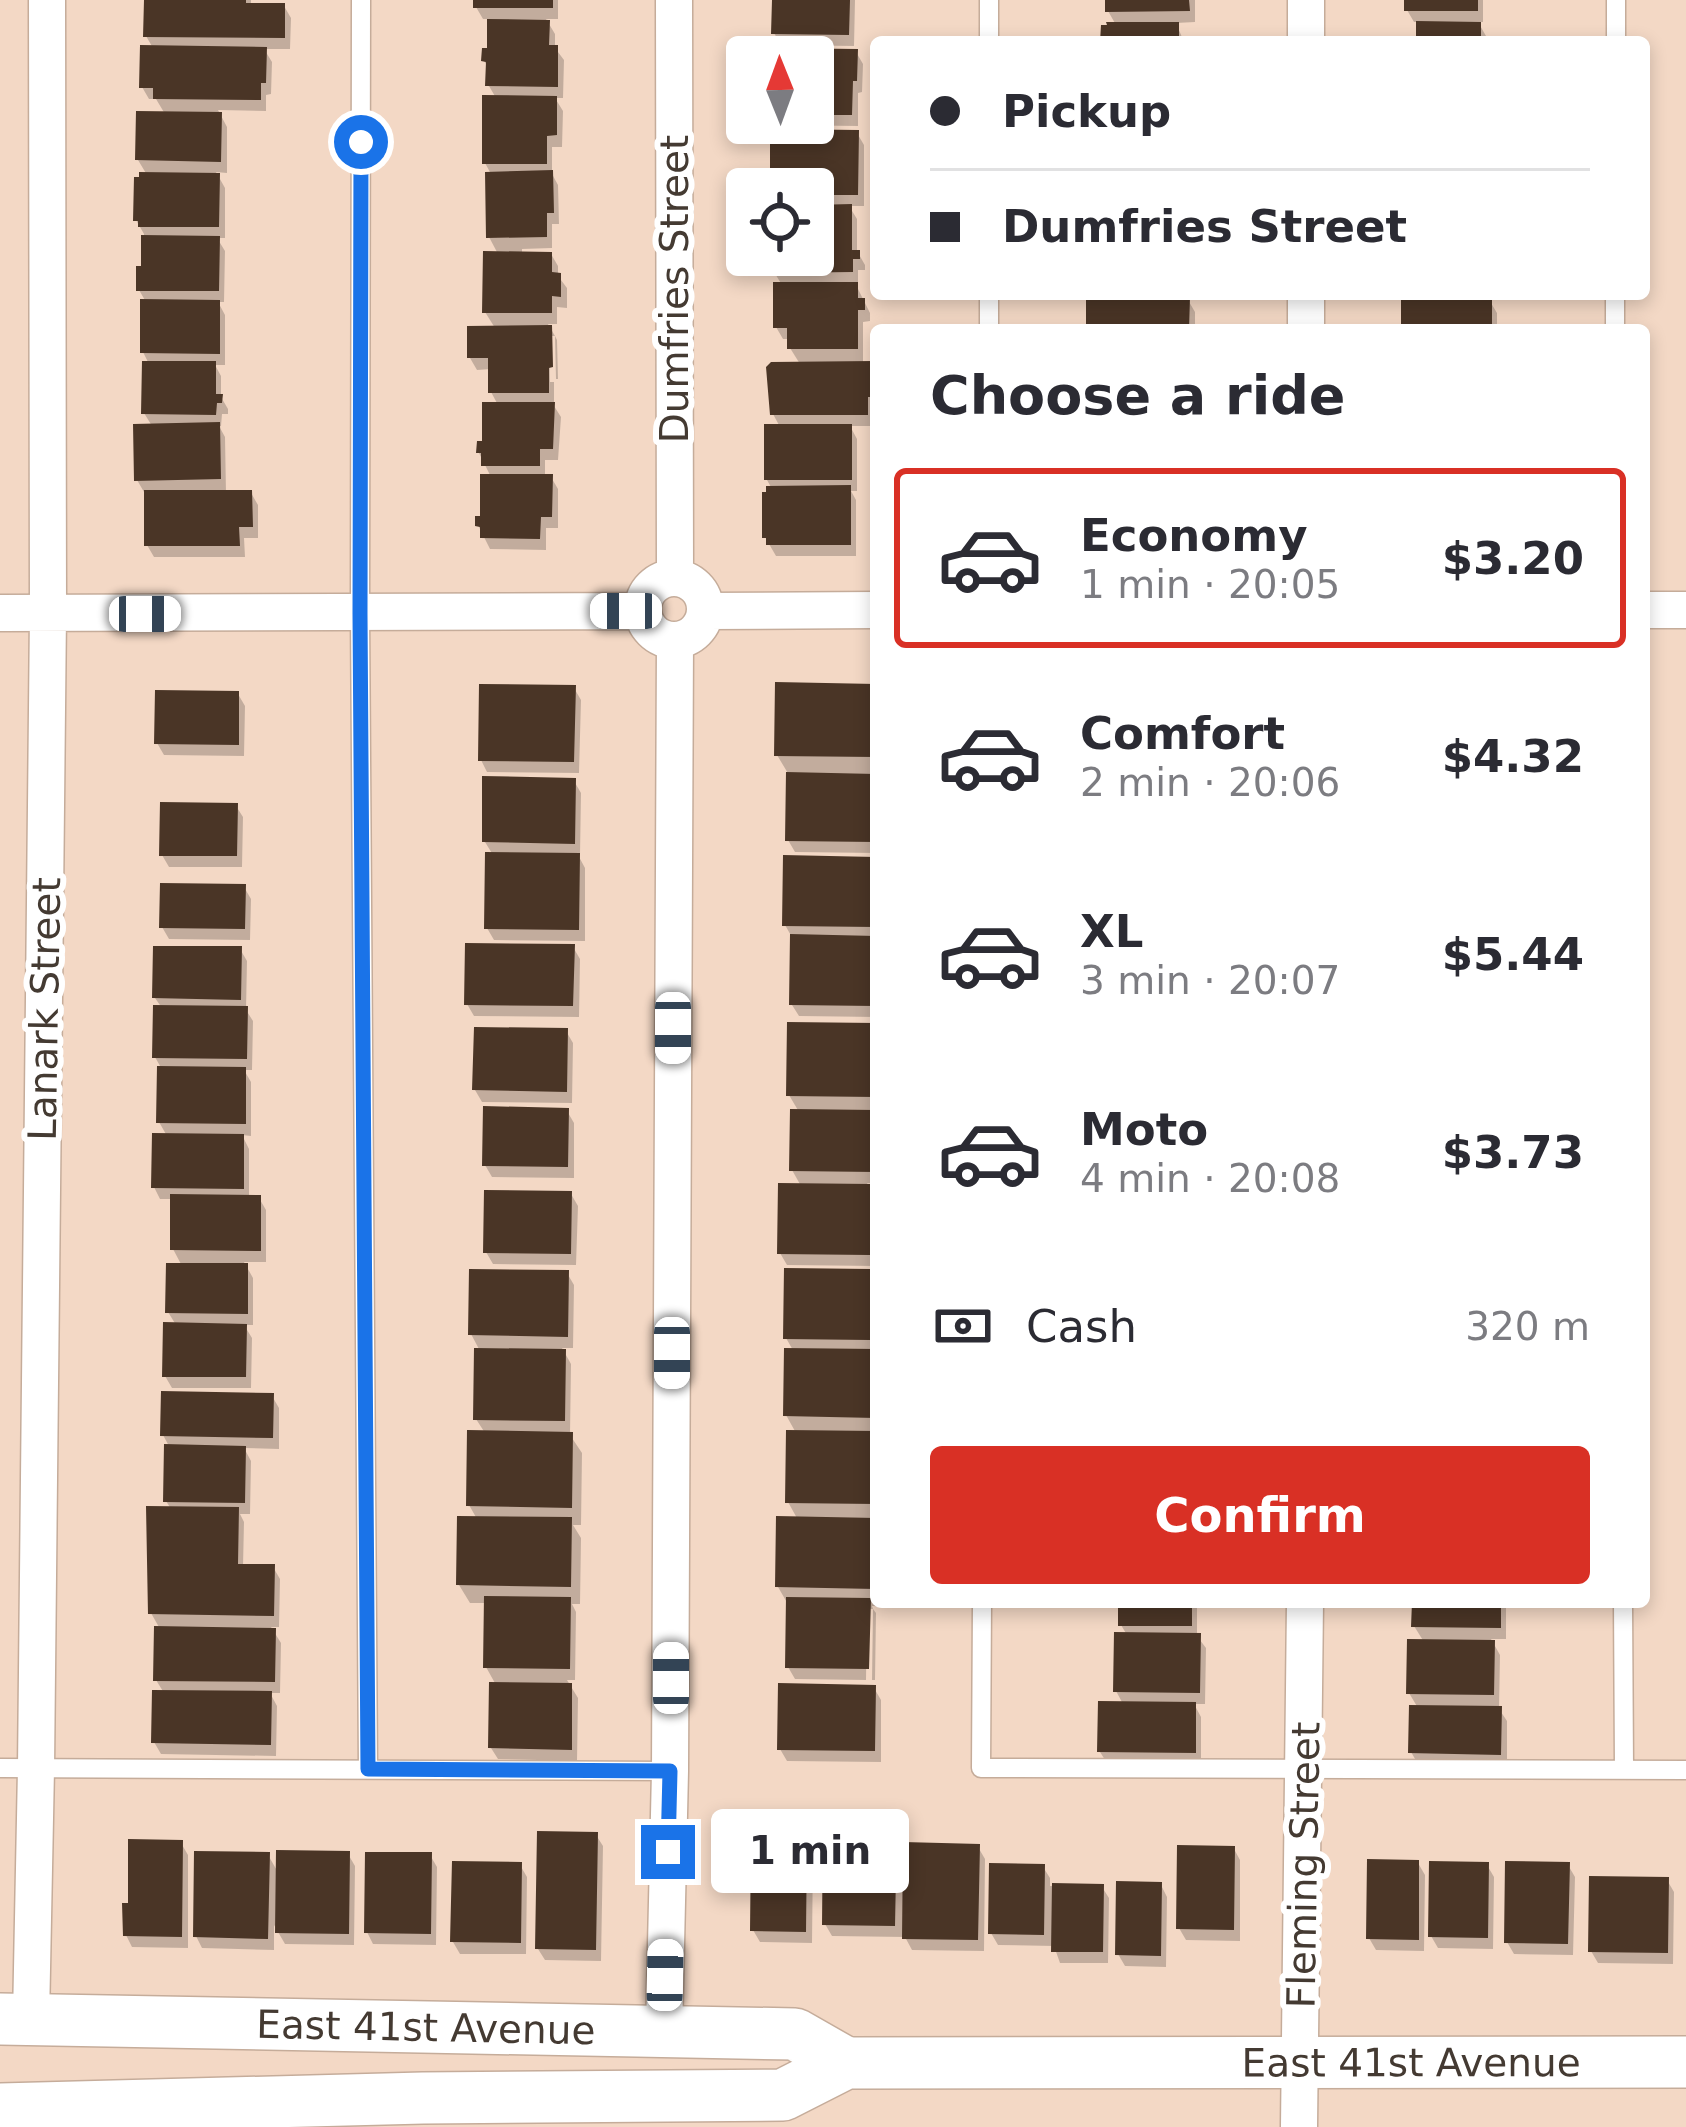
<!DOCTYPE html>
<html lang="en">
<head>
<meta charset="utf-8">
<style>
  body { margin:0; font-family:"DejaVu Sans",sans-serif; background:#f2f2f3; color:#2b2b33; height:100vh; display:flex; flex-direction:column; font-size:45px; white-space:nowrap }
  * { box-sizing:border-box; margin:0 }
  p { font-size:39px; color:#7c7c81 }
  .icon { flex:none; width:66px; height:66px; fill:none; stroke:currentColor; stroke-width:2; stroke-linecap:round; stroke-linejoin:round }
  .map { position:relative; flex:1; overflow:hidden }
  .side { position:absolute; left:870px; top:324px; width:780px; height:1284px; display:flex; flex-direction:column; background:#fff; border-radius:12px; box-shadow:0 6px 18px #0003 }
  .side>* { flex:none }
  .guide { position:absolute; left:870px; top:36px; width:780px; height:264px; border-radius:12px; box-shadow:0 6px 18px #0003; display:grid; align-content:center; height:264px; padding:0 60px; background:#fff }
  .needle { width:78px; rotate:359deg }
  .tools { position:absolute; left:726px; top:36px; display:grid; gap:24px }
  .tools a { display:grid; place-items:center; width:108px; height:108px; border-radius:12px; background:#fff; box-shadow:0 6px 18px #0003; font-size:60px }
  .end { position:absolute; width:54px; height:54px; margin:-27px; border:15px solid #1a73e8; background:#fff; box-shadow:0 0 0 6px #fff }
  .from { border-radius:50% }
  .bubble { position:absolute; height:84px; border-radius:12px; background:#fff; box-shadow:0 6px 18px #0003; font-size:39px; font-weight:700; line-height:84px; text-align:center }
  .car { position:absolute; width:36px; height:72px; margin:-36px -18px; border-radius:15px; box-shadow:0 0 9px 3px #0007; background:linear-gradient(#fff 24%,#345 0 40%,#fff 0 76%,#345 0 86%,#fff 0) }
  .guide b { display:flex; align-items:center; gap:42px; height:114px; font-size:45px }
  .guide b+b { border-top:3px solid #e1e1e2 }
  .guide i { width:30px; height:30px; background:#2b2b33 }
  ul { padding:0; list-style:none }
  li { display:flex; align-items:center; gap:36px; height:180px; margin:0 24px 18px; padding:0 36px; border:6px solid transparent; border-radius:12px }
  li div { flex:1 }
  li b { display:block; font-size:45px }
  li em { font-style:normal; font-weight:700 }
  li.on { border-color:#d93025 }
  li>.icon { width:108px; height:108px; stroke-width:1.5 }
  h2 { padding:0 60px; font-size:54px; line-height:144px }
  .pay { display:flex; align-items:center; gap:30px; height:132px; padding:0 60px; font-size:45px }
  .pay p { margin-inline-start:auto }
  .primary-button { display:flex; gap:24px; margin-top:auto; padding:24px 60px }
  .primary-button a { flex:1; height:138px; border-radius:12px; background:#d93025; color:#fff; font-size:48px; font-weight:700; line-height:138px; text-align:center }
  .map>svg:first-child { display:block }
  .shadow { fill:#0003 }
  .building { fill:#4a3526 }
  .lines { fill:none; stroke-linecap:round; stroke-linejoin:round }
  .lane-casing { stroke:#c5ac9a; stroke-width:21 }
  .street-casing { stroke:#c5ac9a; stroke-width:39 }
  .secondary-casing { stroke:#c5ac9a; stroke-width:54 }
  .lane { stroke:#fff; stroke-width:18 }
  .street { stroke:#fff; stroke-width:36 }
  .secondary { stroke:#fff; stroke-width:51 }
  .route { stroke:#1a73e8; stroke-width:15 }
  .labels { text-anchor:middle; stroke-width:12; stroke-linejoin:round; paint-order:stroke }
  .street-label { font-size:39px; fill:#443a32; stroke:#fff }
</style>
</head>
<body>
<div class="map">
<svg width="1686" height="2127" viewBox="0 0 1686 2127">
  <rect width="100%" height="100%" fill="#f3d8c5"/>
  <path class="shadow" d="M147,0h104v6h33l7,12 -1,31h-26l8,13 -1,32 -5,1v16l-48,-1 9,17v46l-11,-1 9,16v50h-8l8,13 -1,51h-6l7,13v50h-10l6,11v21l7,12v5h-6l-1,12h-2l6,11 1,56h25l7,12v33h-14l1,19h-91l-7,-12 -3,-53 -7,-12 15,-54 -8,-13 5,-49 -6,-12 3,-50 -7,-12 5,-21v-35l-8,-14 11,-45 -9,-15 27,-46 -9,-15h-7l-7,-12 11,-39 -7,-12z
    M476,0h82v19h-12l9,15v14l9,12 -1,38h-8l8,13 -1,36h-10v27l6,11 1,39h-7v24l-30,1v5h29l7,12v10l9,12v20l-10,-1v17h-9l7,12h-6l1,46h4v24l7,11 -3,43h-13v17h6l7,12v39h-12v22l-56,-1 -12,-24 5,-6 8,-42 -12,-24 19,-48 -7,-13v-23l-14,1 -7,-12 25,-30 -10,-16 13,-58 -9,-17 2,-63 -6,-11 11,-65 -7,-12v-18l-5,-7 6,-10v-32h-7l-7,-12z
    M775,0h80l-1,46 -73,-1 -7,-12z
    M1108,0h87v22l-19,1 8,19h-81l13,-17 -8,-14z
    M1407,0h76v22h-5l8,14v6h-67v-20h-5l-7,-12z
    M856,52l7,12 -1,28 -4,1v33l-81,-1 -2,-2h38v-66h-43z
    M857,133l7,12v61h-15l8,13v32l8,14v5h-7v13h-3l15,30v8l-7,1v42h9l4,6v38h-3v18h-23l7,13v52h-6l5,9v56h-80l-11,-19 7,-48 -5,-9 13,-53 -7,-13 27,-50 -10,-16v-9h-7l-7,-12 6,-42 -8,-13v-17h39v-66h-40z
    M1112,294h83l-10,1 10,17v18h-106l27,-31z
    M1415,294h90v4h-17l9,15v17h-93l19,-29z
    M555,336l2,4 1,39h-2z
    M876,687v166l-81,-1 -7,-12 1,-65 -12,-20z
    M574,688l7,12 -2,73 -92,-1 -6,-12z
    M238,694l7,12 -1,50 -80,-1 -7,-12z
    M574,781l7,12 -1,62h-2l7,13v73l-91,-1 -7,-12 6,-73 -8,-13z
    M236,806l7,11 -1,50h-73l-7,-12z
    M876,860v157l-77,-1 -7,-11 1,-66 -8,-14z
    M244,887l7,12 -1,41 -81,-1 -7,-12z
    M573,947l7,12 -1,58 -105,-1 -7,-12z
    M240,949l7,12 -1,49 7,11 -1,49h-8l7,12v54l-9,-1 7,14v49h10l7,12v52h-22l9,16v47h-9l8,13 -1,50h-79l-7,-12 11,-51 -8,-13 14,-46 -9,-17v-50h-13l-6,-12 13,-51 -8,-14 1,-56 -5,-9 7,-49 -7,-10z
    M876,1026v157h-9l9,16 -1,67 -88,-1 -7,-12 21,-67 -9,-16 7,-58 -10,-17z
    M566,1031l7,12 -1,60 -90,-1 -7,-12z
    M567,1111l7,12v55l-82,-1 -7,-12z
    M571,1194l7,12 -2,59 -83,-1 -7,-12z
    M869,1272l7,12v318h36v5l-40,-1 1,3h-6l-1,71 -71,-1 -7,-12 1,-61 -11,-19 20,-67 -10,-18 8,-69 -10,-18 8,-63 -8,-14z
    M567,1273l7,12 -1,63h-11l9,16 -1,71 12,18 -1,72h-8l8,13 -1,66h-8l4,8 -1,68h-8l11,18 -1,63 -79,-2 -7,-11 5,-63 -10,-18 1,-64h-17l-11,-18 18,-66 -8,-14 16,-72 -9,-14 4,-68 -9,-17z
    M272,1396l7,12v41l-35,-1 7,13 -1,53h-10l4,8 -1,45h30l7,12 -1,48h-8l10,16 -1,50h-10l7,13 -1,50 -115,-2 -7,-12 10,-49 -8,-13 4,-51 -9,-16 20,-104 -5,-8 4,-53 -7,-13z
    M1121,1602h76v34l9,12 -1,56h-11l7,13v47l-94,-1 -7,-11 23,-48 -7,-13 11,-56 -6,-10z
    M1415,1602h91v37h-15l9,16 -1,54 8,12v45l-89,-2 -7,-12 7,-44 -9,-15 15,-51 -10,-16z
    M873,1609l3,4 -1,67h-3z
    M874,1688l7,12v62l-94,-1 -7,-12z
    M895,1824l7,12v9l76,2 7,12 -1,92 -72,-1 -7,-13 -73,-1 -7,-12z
    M596,1835l7,11 -2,115 -56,-1 -7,-11z
    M806,1842l7,12 -1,89 -52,-1 -7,-12z
    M181,1843l7,12v93l-56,-1 -6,-12 5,-29z
    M1234,1849l6,11v81l-54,-1 -7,-12z
    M348,1854l7,12 -1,79 -69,-1 -11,-19v25l-72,-2 -6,-12 72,-81 11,19z
    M430,1855l7,12 -1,78 -63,-1 -6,-12z
    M1418,1863l7,12 -1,76 -48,-1 -7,-12z
    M520,1865l7,12 -1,77h-66l-7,-12z
    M1487,1865l7,12 -1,72 -55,-1 -7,-12z
    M1568,1865l7,12 -2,78 -59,-1 -7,-12z
    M1043,1867l7,11v8l52,1 7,11 -1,65h-48l-6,-17 -56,-1 -7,-12z
    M1667,1880l7,12 -1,72 -75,-1 -7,-12z
    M1161,1885l6,12 -1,70 -41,-1 -7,-12z"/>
  <path class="building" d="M144,0h102v3h39v35l-142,-1z
    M473,0h80v8h-80z
    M772,0h78l-1,35 -78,-1z
    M1105,0h84l1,11 -85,1z
    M1404,0h74v11h-74z
    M487,19l63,1 -1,25h9v42l-73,-1 1,-24 -5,-1 1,-13h5z
    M1416,21l65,1v20h-65z
    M1106,22h73v20h-79l1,-17h6z
    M140,45l127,2 -1,36h-5v17l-108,-1v-11h-14z
    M768,48l90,1 -1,32h-4l-1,34h-39v-58h-46z
    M482,95l75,1v39l-10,1v28h-65z
    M136,111l86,1 -1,50 -86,-2z
    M770,129l89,1 -1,65h-45v-6h-43z
    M553,170l1,43h-7v24l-61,1 -1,-66z
    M139,172l81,1 -1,54h-81v-6h-5l1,-44h5z
    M852,204v46h8v9h-7v13l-82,1v-18h42v-50z
    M141,235l79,1 -1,55h-83v-25h5z
    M483,251l69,1v20l9,1v24l-9,-1v17h-70z
    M773,282h85v16h7v12h-7v39h-71v-21h-14z
    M1086,296l104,1 -1,33h-103z
    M1401,297l91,1v32h-91z
    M140,299l80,1v54l-80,-1z
    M552,325l1,42 -4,1v25h-61v-35h-21v-32z
    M142,361h74v33h7l-1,9h-5l-1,12 -75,-1z
    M874,361v36h-6v18h-98l-4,-48 5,-5z
    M482,402h73l-2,47h-13v17h-59v-13h-5l1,-12h5z
    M220,422l1,57 -87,2 -1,-57z
    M764,424h88v56h-88z
    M480,474h73l-1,43h-11l-1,22 -60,-1v-11l-5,-1v-10h5z
    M851,485v60h-85v-7h-4v-46h4v-6z
    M144,490h108l1,37h-14l1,19h-96z
    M775,682l101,2v73l-102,-1z
    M479,684l97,1 -2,77 -96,-1z
    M155,690l84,1v54l-85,-1z
    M786,772l90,2v68l-91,-1z
    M482,776l94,2 -1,66 -93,-2z
    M160,802l78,1 -1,53h-78z
    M485,852l95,1 -1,77 -95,-1z
    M783,855l93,2v70l-94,-1z
    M160,883l86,1 -1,45 -86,-1z
    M790,934l86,2v70l-87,-1z
    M465,943l110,1 -2,62 -109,-1z
    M153,946h89l-1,54 -89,-2z
    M153,1005l95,1 -1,53 -95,-1z
    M787,1022l89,1v74l-90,-1z
    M474,1027l94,1 -1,64 -95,-2z
    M157,1066l89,1v57l-90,-1z
    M483,1106l86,2 -1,59 -86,-1z
    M790,1109l86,1v62l-87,-1z
    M152,1133l92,1v55l-93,-1z
    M778,1183l93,1 -1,71 -93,-1z
    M484,1190l88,1 -1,63 -88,-1z
    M170,1194l91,1v56l-91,-1z
    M166,1263h82v51l-83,-1z
    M784,1268l87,1 -1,71 -87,-1z
    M469,1269l100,1 -1,67 -100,-2z
    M163,1322l84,2 -1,53h-84z
    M474,1348l92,1 -1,72 -92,-1z
    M784,1348l92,1v69l-93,-2z
    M161,1391l113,2 -1,45 -113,-2z
    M467,1430l106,2 -1,76 -106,-2z
    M786,1430l90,1v73l-91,-1z
    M164,1444l82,2 -1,57 -82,-1z
    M146,1506l93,1 -1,57h37l-1,52 -126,-2z
    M457,1516l115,1 -1,70 -115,-2z
    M776,1516l100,2v71l-101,-2z
    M484,1596l87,1 -1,72 -87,-1z
    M786,1597l85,1 -2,71 -84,-1z
    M1118,1602h74v24h-74z
    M1412,1602h89v26l-90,-1z
    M154,1626l122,2 -1,54 -122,-1z
    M1114,1632l87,1 -1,60 -87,-1z
    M1407,1639l88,1 -1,55 -88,-1z
    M489,1682l83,1v67l-84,-2z
    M778,1683l98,2 -1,66 -98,-1z
    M152,1690l120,1 -1,54 -120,-2z
    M1098,1701l98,1v51l-99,-1z
    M1409,1705l93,1 -1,49 -93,-2z
    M823,1820l74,1 -2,105 -73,-1z
    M537,1831l61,1 -2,118 -61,-1z
    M751,1838l56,1 -1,93 -56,-1z
    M128,1839l55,1 -1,97 -59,-1 -1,-33h6z
    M903,1842l77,2 -2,96 -76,-1z
    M1177,1845l58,1 -1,84 -58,-1z
    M276,1850l74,1 -1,83 -74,-1z
    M194,1851l76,1 -2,87 -75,-2z
    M365,1852h67l-1,82 -67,-1z
    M1367,1859l52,1v80l-53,-1z
    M452,1861l70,1 -1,81 -71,-1z
    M1429,1861l60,1 -1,76 -60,-1z
    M1505,1861l65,1 -2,82 -64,-1z
    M989,1863l56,1 -1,71 -56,-1z
    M1589,1876l80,1 -1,76 -80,-1z
    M1116,1881l46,1 -1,74 -46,-1z
    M1052,1883l52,1 -1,68h-52z"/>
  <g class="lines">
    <defs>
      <path id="lane" d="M361,0l-1,614 8,1155
        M989,42v-42
        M1616,42v-42
        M989,330v-36
        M1615,330v-36
        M982,1602l-1,166 705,2
        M1623,1602l1,167
        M0,1768l670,3"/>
      <path id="street" d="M674,0l1,578
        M1306,42v-42
        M1306,330v-36
        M643 609a31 31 0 1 1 62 0a31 31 0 1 1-62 0Z
        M1644,610h42
        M706,611l170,-1
        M0,613l642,-2
        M31,2019l5,-251 12,-1155 -1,-613
        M664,2032l6,-261 5,-1130
        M1299,2127l6,-525"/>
      <g id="secondary">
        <path id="s1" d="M0,2019l795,15 51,29"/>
        <path id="s2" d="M0,2109l423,-11 360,-3 63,-32 840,-1"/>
      </g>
    </defs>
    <use href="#lane" class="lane-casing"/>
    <use href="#street" class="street-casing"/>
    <use href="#secondary" class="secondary-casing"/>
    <use href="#lane" class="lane"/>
    <use href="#street" class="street"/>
    <use href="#secondary" class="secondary"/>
  </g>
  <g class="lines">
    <path class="route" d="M361,142l-1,472 8,1155 302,2 -2,81"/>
  </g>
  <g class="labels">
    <g class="street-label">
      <text transform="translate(674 289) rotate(-90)" y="14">Dumfries Street</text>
      <text transform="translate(44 1009) rotate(-89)" y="14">Lanark Street</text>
      <text transform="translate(1303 1865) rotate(-89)" y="14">Fleming Street</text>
      <text dy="14" stroke="none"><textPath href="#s1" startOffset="426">East 41st Avenue</textPath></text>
      <text dy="14" stroke="none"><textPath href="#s2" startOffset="1419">East 41st Avenue</textPath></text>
    </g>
  </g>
</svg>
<div class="tools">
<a><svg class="needle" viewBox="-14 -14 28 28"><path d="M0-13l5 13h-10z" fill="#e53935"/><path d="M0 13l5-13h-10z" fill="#7c7c81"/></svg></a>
<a><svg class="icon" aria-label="locate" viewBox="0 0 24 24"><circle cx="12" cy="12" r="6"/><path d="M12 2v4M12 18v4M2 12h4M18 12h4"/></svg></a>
</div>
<i class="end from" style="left:361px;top:142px"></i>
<i class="end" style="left:668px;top:1852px"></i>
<div class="bubble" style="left:711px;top:1809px;width:198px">1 min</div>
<i class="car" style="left:626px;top:611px;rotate:270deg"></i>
<i class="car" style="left:145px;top:614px;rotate:90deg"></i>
<i class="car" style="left:673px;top:1028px;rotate:180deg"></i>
<i class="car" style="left:672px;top:1353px;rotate:180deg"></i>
<i class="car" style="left:671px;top:1678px;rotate:0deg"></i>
<i class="car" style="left:665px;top:1975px;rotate:1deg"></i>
<div class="guide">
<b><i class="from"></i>Pickup</b>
<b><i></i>Dumfries Street</b>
</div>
<section class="side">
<h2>Choose a ride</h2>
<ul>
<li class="on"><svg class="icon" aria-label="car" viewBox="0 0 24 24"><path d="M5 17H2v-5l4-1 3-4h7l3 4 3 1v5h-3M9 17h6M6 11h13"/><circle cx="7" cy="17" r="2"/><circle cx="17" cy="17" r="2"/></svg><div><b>Economy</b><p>1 min · 20:05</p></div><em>$3.20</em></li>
<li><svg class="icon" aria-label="car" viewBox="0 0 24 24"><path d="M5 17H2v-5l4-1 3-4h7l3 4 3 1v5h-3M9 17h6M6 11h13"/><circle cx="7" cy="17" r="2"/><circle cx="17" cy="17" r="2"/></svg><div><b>Comfort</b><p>2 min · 20:06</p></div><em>$4.32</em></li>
<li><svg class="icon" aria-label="car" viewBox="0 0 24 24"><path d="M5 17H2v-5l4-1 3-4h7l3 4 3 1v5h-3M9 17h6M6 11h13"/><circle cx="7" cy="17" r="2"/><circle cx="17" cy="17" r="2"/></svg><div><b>XL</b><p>3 min · 20:07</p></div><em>$5.44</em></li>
<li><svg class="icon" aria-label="car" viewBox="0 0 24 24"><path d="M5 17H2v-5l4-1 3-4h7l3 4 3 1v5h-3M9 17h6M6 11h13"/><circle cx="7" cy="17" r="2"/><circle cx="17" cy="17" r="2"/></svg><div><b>Moto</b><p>4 min · 20:08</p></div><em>$3.73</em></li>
</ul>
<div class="pay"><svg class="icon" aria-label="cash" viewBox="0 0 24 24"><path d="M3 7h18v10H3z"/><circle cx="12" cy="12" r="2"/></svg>Cash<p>320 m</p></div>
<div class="primary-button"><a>Confirm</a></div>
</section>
</div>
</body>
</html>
